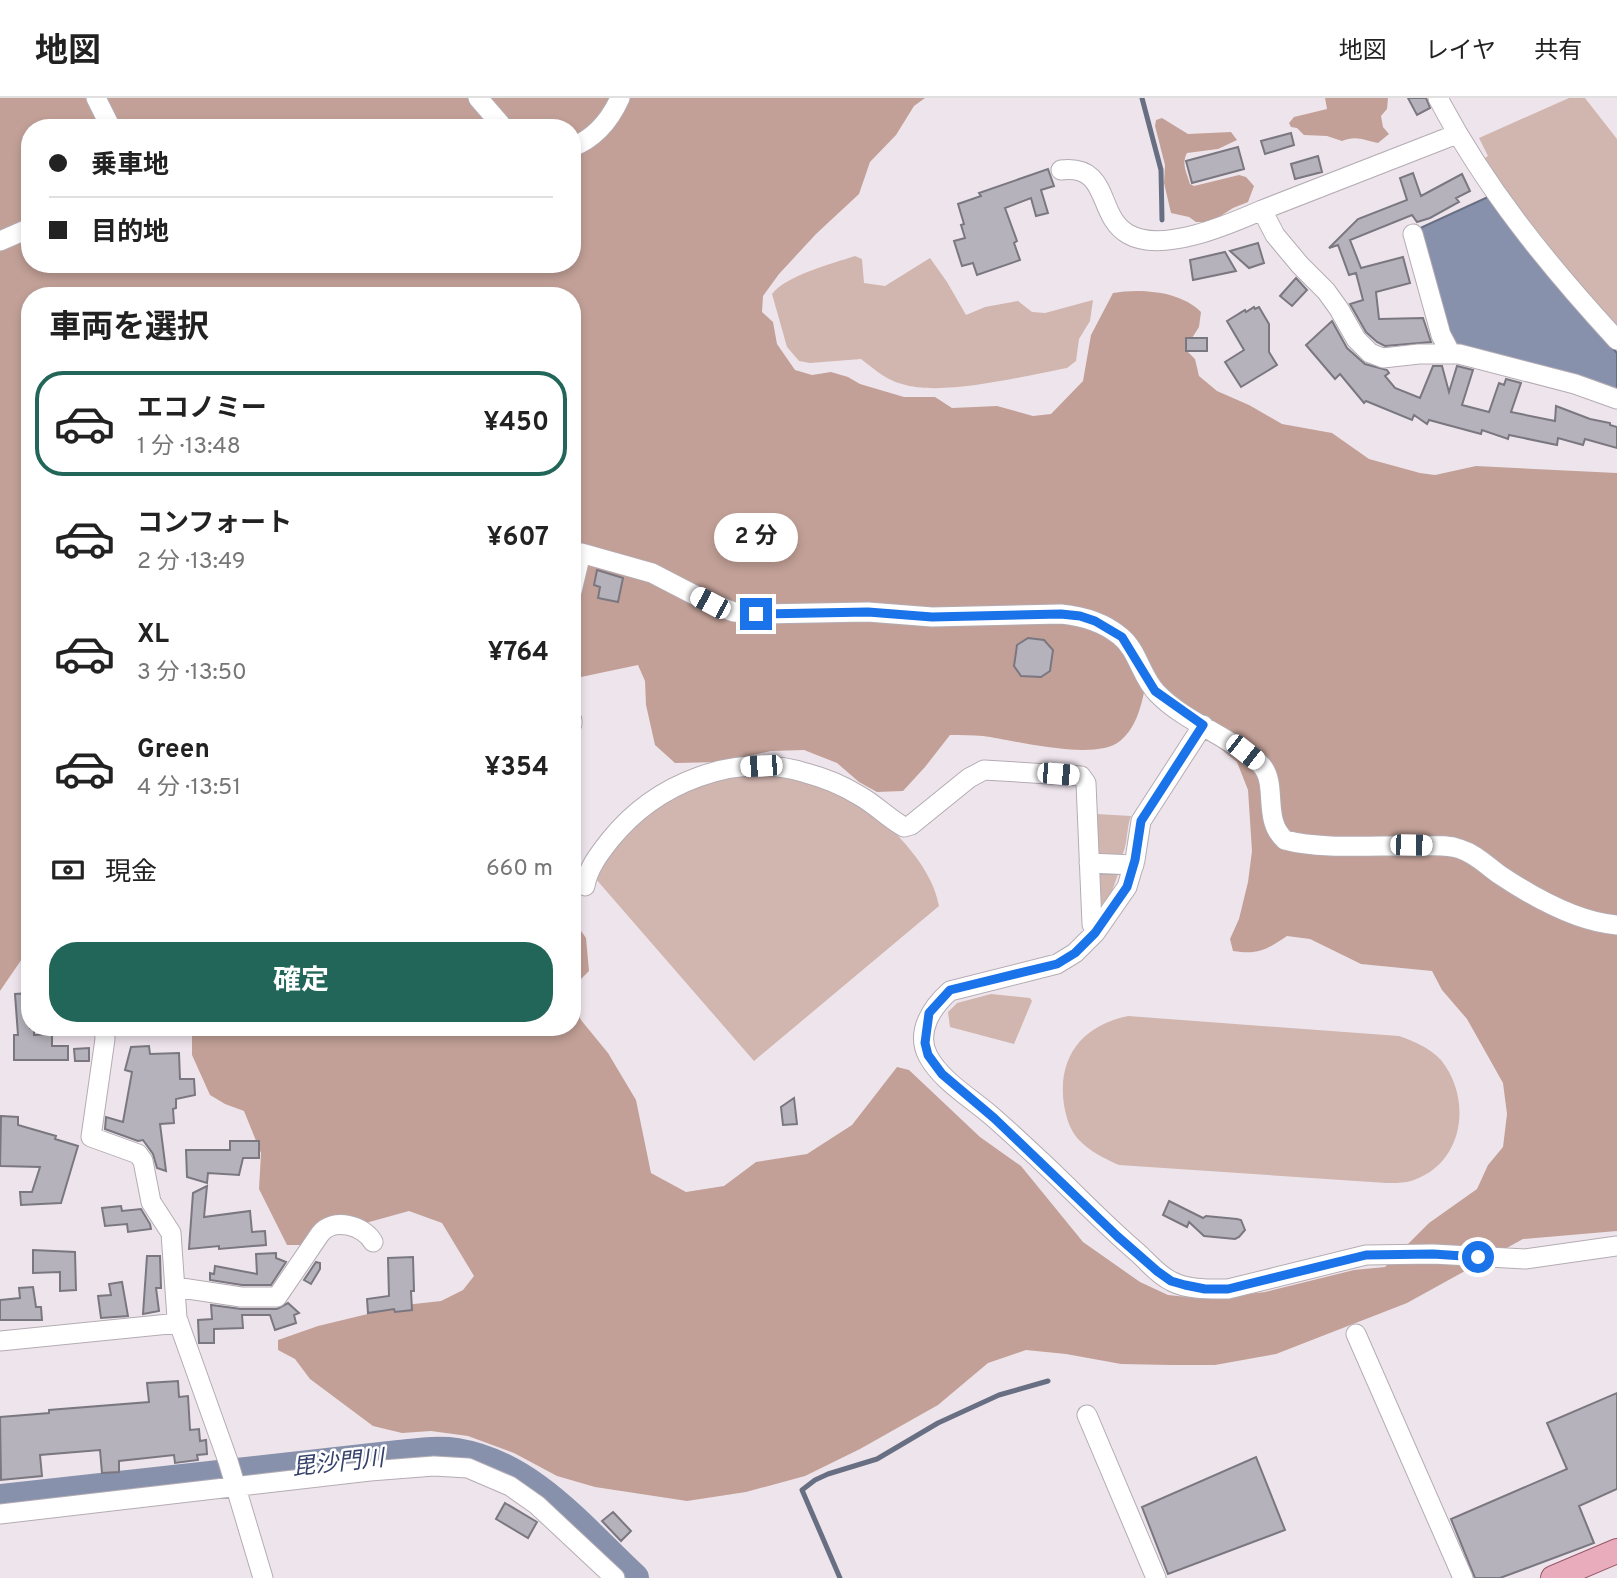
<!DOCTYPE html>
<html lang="ja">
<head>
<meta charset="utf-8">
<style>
  body { margin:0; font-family:Overpass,"Noto Sans JP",sans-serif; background:#f2f2f2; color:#222; height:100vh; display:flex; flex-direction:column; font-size:26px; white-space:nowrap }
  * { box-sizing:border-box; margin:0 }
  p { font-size:23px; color:#767676 }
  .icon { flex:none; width:38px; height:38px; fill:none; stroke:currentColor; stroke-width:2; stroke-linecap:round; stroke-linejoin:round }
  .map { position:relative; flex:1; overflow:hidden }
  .sheet { position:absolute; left:21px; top:189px; width:560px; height:749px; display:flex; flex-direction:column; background:#fff; border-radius:28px; box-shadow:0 4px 10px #0003 }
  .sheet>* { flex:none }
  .top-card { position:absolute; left:21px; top:21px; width:560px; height:154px; border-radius:28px; box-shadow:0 4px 10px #0003; display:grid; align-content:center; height:154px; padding:0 28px; background:#fff }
  .end { position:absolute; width:32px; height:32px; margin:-16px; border:9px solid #1a73e8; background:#fff; box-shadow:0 0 0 4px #fff }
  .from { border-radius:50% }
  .bubble { position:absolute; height:49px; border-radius:24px; background:#fff; box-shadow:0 4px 10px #0003; font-size:23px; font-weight:700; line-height:49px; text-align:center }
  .car { position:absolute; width:21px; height:42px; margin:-21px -10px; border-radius:9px; box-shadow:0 0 5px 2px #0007; background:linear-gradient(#fff 24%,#345 0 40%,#fff 0 76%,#345 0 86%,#fff 0) }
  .top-card b { display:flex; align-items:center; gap:24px; height:66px; font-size:26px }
  .top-card b+b { border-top:2px solid #e0e0e0 }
  .top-card i { width:18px; height:18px; background:#222 }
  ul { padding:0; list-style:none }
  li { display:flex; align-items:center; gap:21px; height:105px; margin:0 14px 10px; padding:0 14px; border:4px solid transparent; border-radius:28px }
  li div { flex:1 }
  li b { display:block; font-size:26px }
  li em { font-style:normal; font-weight:700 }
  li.selected { border-color:#216659 }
  li>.icon { width:63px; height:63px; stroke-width:1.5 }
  h2 { padding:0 28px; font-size:32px; line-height:84px }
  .pay { display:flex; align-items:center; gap:18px; height:77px; padding:0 28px; font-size:26px }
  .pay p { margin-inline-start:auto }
  .primary-button { display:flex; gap:14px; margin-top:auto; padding:14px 28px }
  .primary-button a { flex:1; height:80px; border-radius:28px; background:#216659; color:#fff; font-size:28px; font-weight:700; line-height:80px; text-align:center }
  header { display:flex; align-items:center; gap:42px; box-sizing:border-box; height:98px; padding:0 35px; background:#fff; border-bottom:2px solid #e0e0e0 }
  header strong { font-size:33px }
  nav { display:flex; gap:38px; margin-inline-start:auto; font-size:24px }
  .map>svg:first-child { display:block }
  .green { fill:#d1b5af }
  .forest { fill:#c2a097; fill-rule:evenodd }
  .water { fill:#8791ac; stroke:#696f83; stroke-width:2 }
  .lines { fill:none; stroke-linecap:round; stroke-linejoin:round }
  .stream { stroke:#696f83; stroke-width:5 }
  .river { stroke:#8791ac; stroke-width:30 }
  .building { fill:#b5b2bb; stroke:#7a7780; stroke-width:2 }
  .minor-casing { stroke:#b4acb3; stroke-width:21 }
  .major-casing { stroke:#995769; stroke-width:26 }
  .minor { stroke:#fff; stroke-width:19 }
  .major { stroke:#e8acbc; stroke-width:24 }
  .route { stroke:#1a73e8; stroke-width:9 }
  .labels { text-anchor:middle; stroke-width:5; stroke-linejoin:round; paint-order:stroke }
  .water-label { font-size:23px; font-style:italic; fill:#35416a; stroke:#fff }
</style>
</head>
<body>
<header>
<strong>地図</strong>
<nav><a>地図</a><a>レイヤ</a><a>共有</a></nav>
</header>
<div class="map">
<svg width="1617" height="1480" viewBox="0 0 1617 1480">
  <rect width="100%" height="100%" fill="#eee5ec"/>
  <path class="green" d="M1569,0h16l32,41v195l-137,-173 8,-5 -9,-18z
    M855,158l7,3 2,24 21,3 45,-28 17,24 19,33 19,-8 33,-6 14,11 13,1 48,-13 -3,21 -11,18 -3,22 -9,7c-43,8 -125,29 -165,16 -16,-4 -28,-15 -41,-25l-51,4 -11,-2 -12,-14 -15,-53c15,-19 59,-30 83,-38z
    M762,676c26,2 56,7 80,19 38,19 90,69 97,113l-185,155 -159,-183 20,-32 30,-31 16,-12 52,-22z
    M1096,716l35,2c-5,12 -3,31 -10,41l-23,-1z
    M1095,774h21l2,2 -9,26 -4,5 -6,-2z
    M991,896l39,4 2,3 -18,43 -64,-17 -2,-15 9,-9z
    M1128,918l271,20c15,5 31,12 42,24 33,41 22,108 -34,122 -7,1 -14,1 -21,1l-267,-18c-14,-6 -30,-14 -41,-26 -8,-9 -12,-22 -14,-34 -7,-47 17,-79 64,-89z"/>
  <path class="forest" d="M0,0h925l-11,8 -18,29 -26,27 -11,32 -43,40 -37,40 -16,22 -1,16 11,10 4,22 18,26 17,5 19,-3 17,5 12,7 44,13h31l17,11 45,-2 36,10 18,-2 32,-33 8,-46 22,-42c27,-5 68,-2 88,19l-2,15 -14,22 10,10 4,17 18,15 32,14 33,19 50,9 37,26 51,14 15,2 41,-9 141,7v758l-94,8 -116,64 -131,51 -61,11h-45l-49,-1 -55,-10 -40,-4 -38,13 -50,42 -78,44 -55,27 -59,16 -59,9 -92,-14 -38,-11 -43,-23 -46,-17 -37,-5 -29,2 -29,-7 -63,-47 -15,-20 -17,-9v-10l40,-14 87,-21 36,-4 22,-11 11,-14 -32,-53 -33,-12 -65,18 -27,16h-30l-28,-56 2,-36 -17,-42 -19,-7 -15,-9 -18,-40v-28h380v-26l9,19 27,33 28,47 15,73 35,19 38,-6 32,-24 51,-8 45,-29 45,-58 12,3 71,67 41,29 62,76 57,40 28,13 39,4 58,-7 89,-22 31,-3 44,-44 48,-34 11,-24 15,-18 4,-33 -4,-31 -36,-64 -25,-29 -10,-19 -71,-7 -51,-25 -23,-3c-21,14 -28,19 -54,15l-3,-12 9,-20 9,-37 4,-31 -4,-61 -11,-28 -92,-74c-4,19 -9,40 -25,53 -25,21 -106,-1 -137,-5 -11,-1 -22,-1 -33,-1l-25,32 -22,24 -26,1 -18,-10 -22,-19 -33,-13 -33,1 -48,11 -48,1 -20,-18 -9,-40 -1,-24 -7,-16 -57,12 -9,20v-401h-542v656l-4,1 -26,38zM30,30h542v136h-542z
    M1325,0h63l-1,11 -6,7 2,11 6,7 -11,9c-14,-3 -22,-8 -36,-2l-15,-5 -23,-1 -7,-7 -6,-1 -2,-4 5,-6 33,-8z
    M1162,20l26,16 43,-2 6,8 -19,9 -31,4c-6,11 0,20 3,31l4,2 45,-11 7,2 8,9 -6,16 -15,6 -22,14h-15l-7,-5 -18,-4 -7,-30 1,-18 -10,-39 1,-6z
    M572,820l14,20 3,33 -17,17z"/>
  <path class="water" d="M1490,98l77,101 50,56v42l-163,-50 -36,-116z"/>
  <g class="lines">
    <path class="stream" d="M1142,0l19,72 1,50
      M840,1480l-38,-88 13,-10 13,-6 49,-15 61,-36 61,-28 49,-14"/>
    <path class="river" d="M0,1401l399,-44c19,-2 39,-5 58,-2 74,12 125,77 177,125"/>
  </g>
  <path class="building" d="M1408,0h18l4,10 -13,7z
    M1291,35l3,12 -29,9 -4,-13z
    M1238,49l6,22 -52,14 -6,-22z
    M1318,58l4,16 -27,7 -4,-15z
    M1048,71l6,17 -13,4 7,23 -12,3 -5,-18 -26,10 12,33 -3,2 6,17 -43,15 -4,-12 -11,3 -8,-25 11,-3 -4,-13 3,-1 -6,-20 23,-8 -2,-3z
    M1413,75l8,23 41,-22 8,17 -14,7 3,4 -29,16 -13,4 -5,-7 -62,25 11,28 42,-11 7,26 -34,9 3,27 44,-1 8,24 -46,4 -8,-4 -11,-10 -16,-28 13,-4 -7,-27 -7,2 -11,-30 -9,3 29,-29 49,-19 -7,-22z
    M1258,145l6,20 -15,5 -19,-17z
    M1225,154l11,19 -43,9 -3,-20z
    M1296,180l11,12 -15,16 -12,-10z
    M1254,209l1,2 4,-2 10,17v28l8,13 -36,22 -16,-25 19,-12 -17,-29 18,-11 1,2z
    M1332,223l15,27 18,16 22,6 2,3 -4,3 10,12 25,10 13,-32h9l7,26 8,-26 16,4 -11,35 27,7 10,-29 5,2 2,-6 15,4 -10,29 44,9 1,-15 34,13 20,4v2l7,2v21l-32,-9 -2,6 -25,-7 -1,7 -48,-10 -1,4 -26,-9 -1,4 -52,-14 -2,4 -13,-9 -2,5 -46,-19 -2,2 -24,-29 -5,5 -29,-34z
    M1186,240h21v13h-21z
    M597,472l26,8 -5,24 -20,-4 2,-11 -6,-2z
    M1028,540l16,2 9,10 -3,21 -9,6 -20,-1 -7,-10 3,-21z
    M30,895v35h4v7l18,-1v12h16v14h-54v-25h4l-3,-41z
    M149,948l1,8 29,-1 1,26h14l1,16 -19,4v9l-3,1 1,14 -14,1 6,47 -9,-3 -4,-14 -10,-14 -5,1 -33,-12 1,-12 17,5 9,-50 -7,-2 6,-23z
    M89,950v13h-14l-1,-12z
    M794,1000l3,26 -14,1 -2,-18z
    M1,1018l17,1v8l38,11 -1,3 23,7 -17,57 -40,2 -1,-13h12l8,-25 -40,-1z
    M230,1043h29v17h-16l-4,17 -31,-2 -1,10 -20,-6 -1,-27h44z
    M207,1088l-3,31 46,-6 2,21 13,-1 1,14 -47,4v-3l-30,3 4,-56z
    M1169,1103l34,17 3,-2 31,3 4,1 4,10 -6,7 -4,2 -31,-3 -15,-14 -2,5 -24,-12z
    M121,1108l1,5 19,-2 9,15 1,5 -23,3 -1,-8 -22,2 -3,-18z
    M33,1152l42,2 1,38 -16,1v-19l-27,1z
    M276,1155v5l10,4 -15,23h-29l-32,-5v-7l4,1 1,-8 42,8 -1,-20z
    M147,1158h13l1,32h-5l3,23 -16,3z
    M413,1159l1,34h-3l1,19 -17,2 -1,-3 -26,4 -1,-14 22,-3 -1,-38z
    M316,1164l4,1v6l-9,15 -7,-4z
    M122,1184l6,34 -27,2 -3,-22 13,-1 -2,-11z
    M33,1189l3,20h5l1,13h-42v-20l20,-2 -1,-10z
    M288,1205l11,10 -5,2 2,8 -21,7 -5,-15h-28l1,13 -29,1v14h-15l-1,-23 14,-1 -1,-14 30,4h36z
    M178,1283l1,16 9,-1 2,34 9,-1 1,12 6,-1 1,14 -10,1 1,5 -23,3 -1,-8 -55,6v11l-17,1 -2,-23 -60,5 2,21 -41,4 -1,-63 49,-4v-3l100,-8 -2,-19z
    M1617,1295v96l-38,17 15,37 -94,35h-25l-24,-59 116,-50 -20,-46z
    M1256,1359l29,73 -117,44 -26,-67z
    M505,1405l32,19 -9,16 -32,-19z
    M613,1414l18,19 -10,10 -19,-20z"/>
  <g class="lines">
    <defs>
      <path id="minor" d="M96,0l15,30
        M478,0l26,30
        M1438,0c47,90 111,168 179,242
        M1457,36l-195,76 13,25 25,30 26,26 13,18 17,30 14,14 13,5 36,-4h40l116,30 42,15
        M572,49c24,-9 38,-27 48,-49
        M1061,72c50,-6 35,46 67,64 34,20 102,-10 134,-24
        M1413,136l28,101 10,19
        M0,143l30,-13
        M572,493l9,-38 71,20 58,30 24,9 22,2 112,-2 64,5 129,-3c21,2 42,8 59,22 18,14 21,41 37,57 23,24 58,38 85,57 6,4 15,10 20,16 16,19 0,54 23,74 36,10 94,5 133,6 14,0 29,-2 42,3 16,5 27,17 40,26 33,22 77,47 117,50
        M572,622v4
        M1203,627l-62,96 -6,39 -8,27 -32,46 -20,20 -18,11 -107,27c-17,15 -35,40 -22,65 14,26 45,43 66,62 16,14 32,29 47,43 33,31 63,63 97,92 10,9 20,22 33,28 16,9 39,8 57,8l138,-34 67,-1 92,5 92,-13
        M1089,765l45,2
        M585,788c3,-18 14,-32 25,-46 46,-57 125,-89 196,-67 19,5 38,13 54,23 16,9 28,22 44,31l7,-2 58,-47 15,-8 97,6 5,7 6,141 3,9
        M104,929l1,12 -14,98 47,17 5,7 8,41 20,31 6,85 51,143 35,117
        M175,1189l66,10h36l43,-63c13,-17 44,-9 53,8
        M1356,1236l107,244
        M0,1243l179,-18
        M1087,1317l69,163
        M0,1416l370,-43 64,-5 34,2 42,18 27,19 78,73"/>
      <path id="major" d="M1553,1480l64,-27"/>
    </defs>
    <use href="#minor" class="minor-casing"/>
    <use href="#major" class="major-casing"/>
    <use href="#minor" class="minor"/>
    <use href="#major" class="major"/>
  </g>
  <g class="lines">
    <path class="route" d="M756,516l112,-2 64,5 129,-3 19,2 15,5 27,16 33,54 48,34 -62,96 -6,39 -8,27 -32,46 -20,20 -18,11 -107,26 -21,23 -4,30 3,12 14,19 52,44 123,118 40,35 14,10 14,4 20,4h23l138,-34 67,-1 45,3"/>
  </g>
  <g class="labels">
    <g class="water-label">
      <text transform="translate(338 1364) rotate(-6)" y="8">毘沙門川</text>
    </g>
  </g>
</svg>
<i class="end from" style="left:1478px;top:1159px"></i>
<i class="end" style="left:756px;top:516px"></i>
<div class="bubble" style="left:714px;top:415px;width:84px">2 分</div>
<i class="car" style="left:710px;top:505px;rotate:298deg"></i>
<i class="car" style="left:1245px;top:654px;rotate:128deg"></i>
<i class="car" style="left:761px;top:668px;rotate:267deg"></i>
<i class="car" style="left:1058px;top:676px;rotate:95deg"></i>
<i class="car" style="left:1411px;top:747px;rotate:91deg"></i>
<div class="top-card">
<b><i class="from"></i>乗車地</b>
<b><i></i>目的地</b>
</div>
<section class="sheet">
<h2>車両を選択</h2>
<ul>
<li class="selected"><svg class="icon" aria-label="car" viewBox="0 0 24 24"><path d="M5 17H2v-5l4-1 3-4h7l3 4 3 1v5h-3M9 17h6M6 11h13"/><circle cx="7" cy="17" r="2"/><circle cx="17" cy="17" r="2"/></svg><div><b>エコノミー</b><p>1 分 · 13:48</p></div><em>¥450</em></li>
<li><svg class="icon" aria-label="car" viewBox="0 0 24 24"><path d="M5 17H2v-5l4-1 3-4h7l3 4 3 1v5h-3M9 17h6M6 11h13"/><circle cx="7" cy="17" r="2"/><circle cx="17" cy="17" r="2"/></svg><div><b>コンフォート</b><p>2 分 · 13:49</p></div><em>¥607</em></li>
<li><svg class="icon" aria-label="car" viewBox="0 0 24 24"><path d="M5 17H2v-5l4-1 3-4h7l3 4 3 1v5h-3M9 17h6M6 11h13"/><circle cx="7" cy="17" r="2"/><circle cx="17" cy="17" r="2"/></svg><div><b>XL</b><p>3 分 · 13:50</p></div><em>¥764</em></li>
<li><svg class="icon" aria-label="car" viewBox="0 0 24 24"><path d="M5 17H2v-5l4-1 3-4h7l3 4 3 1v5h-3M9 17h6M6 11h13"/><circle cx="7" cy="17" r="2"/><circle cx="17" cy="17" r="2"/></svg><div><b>Green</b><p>4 分 · 13:51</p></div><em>¥354</em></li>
</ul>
<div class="pay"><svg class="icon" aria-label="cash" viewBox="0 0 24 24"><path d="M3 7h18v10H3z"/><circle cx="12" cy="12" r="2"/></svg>現金<p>660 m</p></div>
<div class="primary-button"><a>確定</a></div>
</section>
</div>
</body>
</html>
